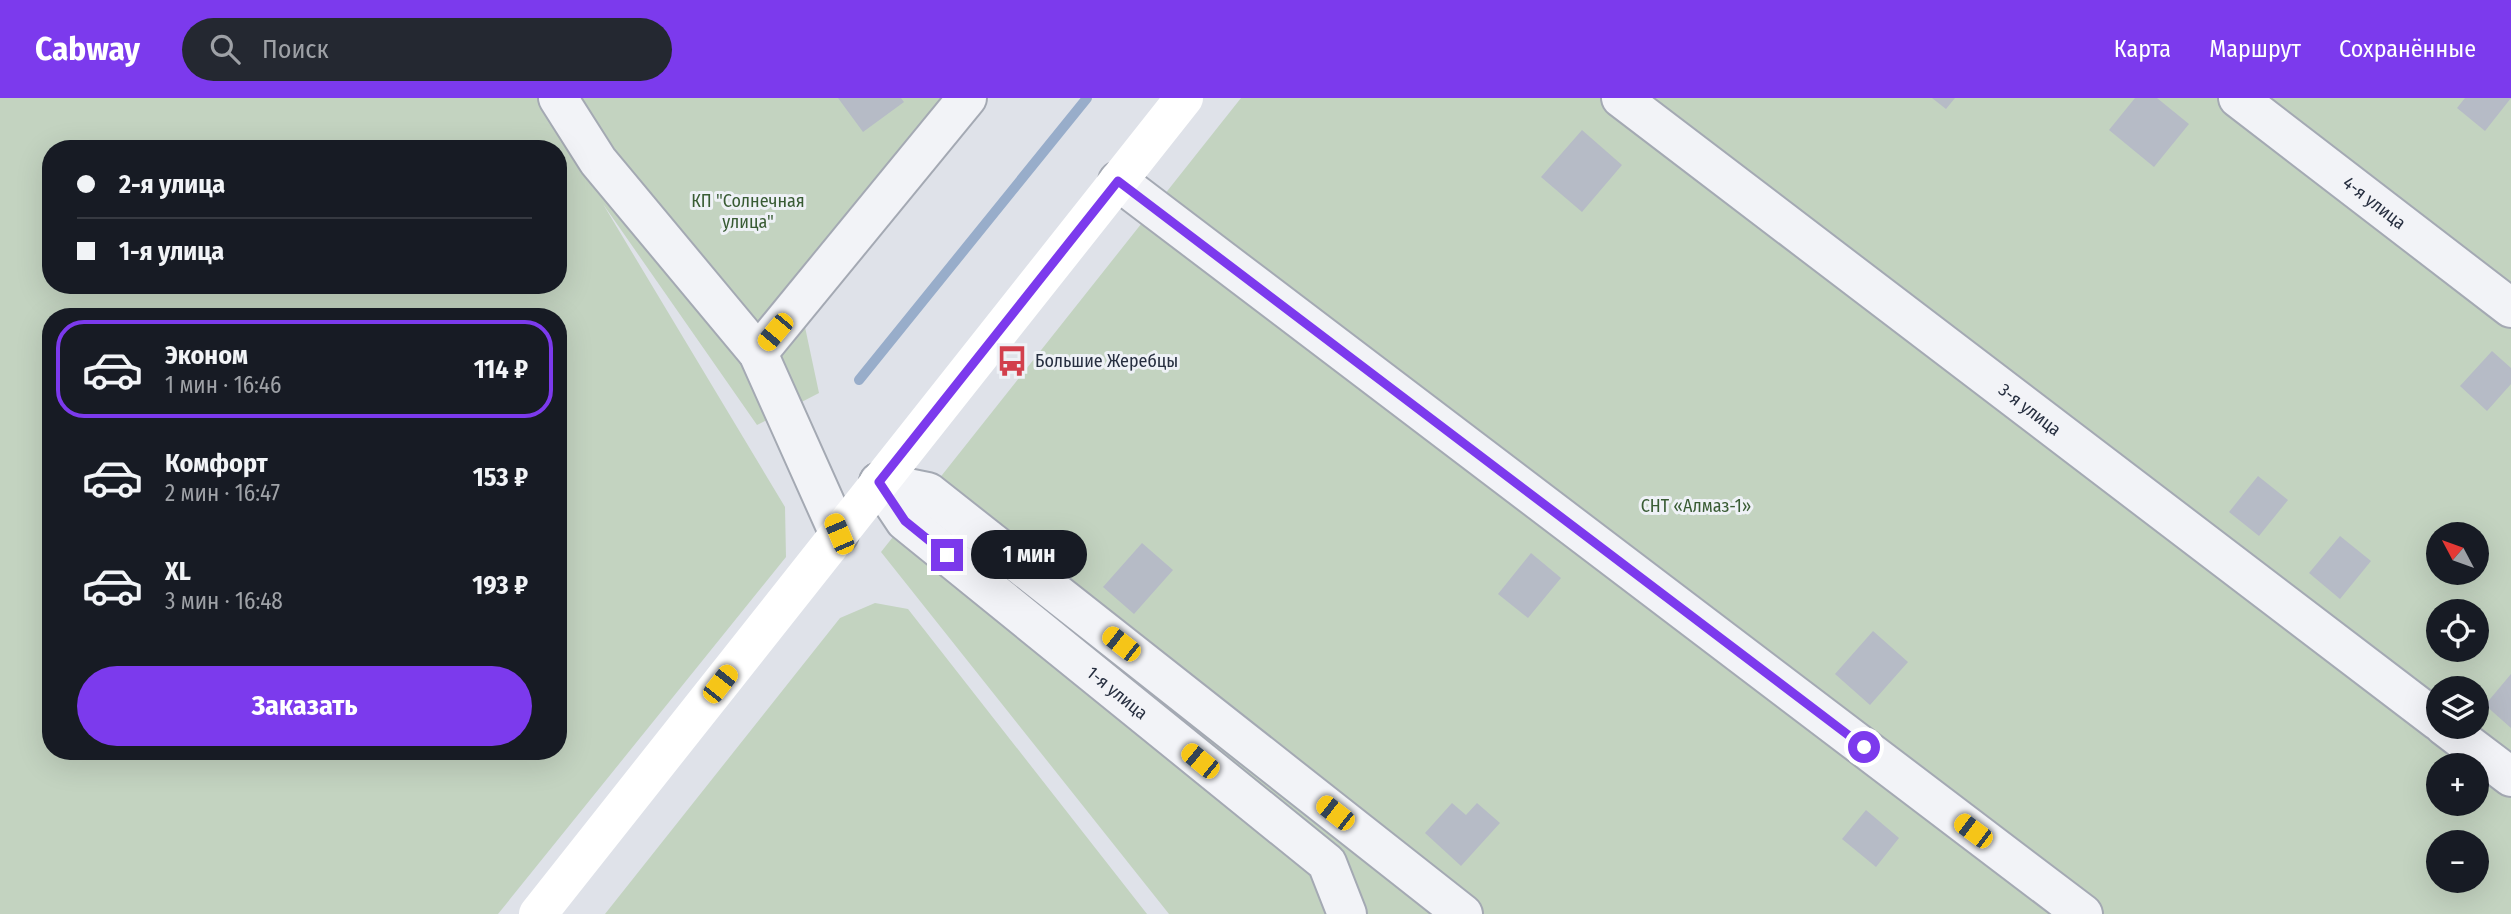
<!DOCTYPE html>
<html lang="ru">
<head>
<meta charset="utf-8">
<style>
  body { margin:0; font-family:"Fira Sans Condensed",sans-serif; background:#242831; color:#f1f3f6; height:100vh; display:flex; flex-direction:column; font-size:26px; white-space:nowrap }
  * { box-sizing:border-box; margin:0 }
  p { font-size:23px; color:#9ea1a6 }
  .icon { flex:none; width:38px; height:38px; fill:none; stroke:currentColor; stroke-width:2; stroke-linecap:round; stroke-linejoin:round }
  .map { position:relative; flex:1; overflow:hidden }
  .panel { position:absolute; left:42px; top:210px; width:525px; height:452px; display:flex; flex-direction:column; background:#171b24; border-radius:28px; box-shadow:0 7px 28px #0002 }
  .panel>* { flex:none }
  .guide { position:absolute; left:42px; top:42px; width:525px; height:154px; border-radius:28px; box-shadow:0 7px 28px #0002; display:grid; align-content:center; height:154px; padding:0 35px; background:#171b24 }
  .needle { width:46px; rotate:311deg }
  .fabs { position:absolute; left:2426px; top:424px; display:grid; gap:14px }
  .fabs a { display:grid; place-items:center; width:63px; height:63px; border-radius:50%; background:#171b24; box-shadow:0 7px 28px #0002; font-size:35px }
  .end { position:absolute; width:32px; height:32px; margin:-16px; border:9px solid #7c3aed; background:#fff; box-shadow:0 0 0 4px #fff }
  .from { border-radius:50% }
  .bubble { position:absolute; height:49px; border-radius:24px; background:#171b24; box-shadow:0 7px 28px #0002; font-size:23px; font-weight:700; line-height:49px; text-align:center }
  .car { position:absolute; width:21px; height:42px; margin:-21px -10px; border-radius:9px; box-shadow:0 0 5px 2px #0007; background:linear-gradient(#f5c518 24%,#345 0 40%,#f5c518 0 76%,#345 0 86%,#f5c518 0) }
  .guide b { display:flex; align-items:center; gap:24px; height:66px; font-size:26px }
  .guide b+b { border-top:2px solid #363941 }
  .guide i { width:18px; height:18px; background:#f1f3f6 }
  ul { padding:12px 0 0; list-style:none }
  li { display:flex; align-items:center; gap:21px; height:98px; margin:0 14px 10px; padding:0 21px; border:4px solid transparent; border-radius:28px }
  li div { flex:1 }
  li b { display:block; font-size:26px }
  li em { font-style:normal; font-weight:700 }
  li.current { border-color:#7c3aed }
  li>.icon { width:63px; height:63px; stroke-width:1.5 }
  .button { display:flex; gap:14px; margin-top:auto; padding:14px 35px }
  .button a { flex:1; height:80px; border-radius:42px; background:#7c3aed; color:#fff; font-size:28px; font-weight:700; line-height:80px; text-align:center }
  header { display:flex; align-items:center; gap:42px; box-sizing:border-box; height:98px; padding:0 35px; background:#7c3aed; color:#fff }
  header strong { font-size:33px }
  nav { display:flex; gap:38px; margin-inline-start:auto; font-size:24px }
  .search { width:490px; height:63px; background:#242831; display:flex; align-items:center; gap:18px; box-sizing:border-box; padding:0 24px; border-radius:38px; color:#9ea1a6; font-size:26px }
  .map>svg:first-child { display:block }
  .green { fill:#c3d3c0; fill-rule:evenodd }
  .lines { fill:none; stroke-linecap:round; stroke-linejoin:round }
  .stream { stroke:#98adca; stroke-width:10 }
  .building { fill:#b6bbc6 }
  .street-casing { stroke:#a4a9b3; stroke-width:42 }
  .street { stroke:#f2f3f7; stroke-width:38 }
  .secondary { stroke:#fff; stroke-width:38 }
  .route { stroke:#7c3aed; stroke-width:9 }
  .labels { text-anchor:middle; stroke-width:6; stroke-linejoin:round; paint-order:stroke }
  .park-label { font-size:18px; fill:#395c34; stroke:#eef1f6 }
  .street-label { font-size:18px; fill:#272f40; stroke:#eef1f6 }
  .poi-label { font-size:18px; fill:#272f40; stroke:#eef1f6; text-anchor:start }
</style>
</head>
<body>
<header>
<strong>Cabway</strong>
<div class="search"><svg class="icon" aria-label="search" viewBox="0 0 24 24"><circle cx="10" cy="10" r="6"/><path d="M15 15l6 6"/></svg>Поиск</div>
<nav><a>Карта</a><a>Маршрут</a><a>Сохранённые</a></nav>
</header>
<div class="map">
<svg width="2511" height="816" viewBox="0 0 2511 816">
  <rect width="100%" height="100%" fill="#dfe2e9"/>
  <path class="green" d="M0,0h984l-179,229 14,66 -62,32 -154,-221 182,303 1,50 -288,357h-498zM51,51h507v136h-507zM51,219h507v434h-507z
    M1241,0h1270v816h-1342l-288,-362zM2438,436h38v38h-38zM2438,513h38v38h-38zM2438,590h38v38h-38zM2438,667h38v38h-38zM2438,744h38v38h-38z
    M875,505l33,6 239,305h-542l235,-296z"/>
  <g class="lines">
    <path class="stream" d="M859,282l228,-282"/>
  </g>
  <path class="building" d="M838,0h63l3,4 -41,30z
    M1932,0h23l-9,11z
    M2135,0h22l32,26 -35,43 -45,-37z
    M2465,0h46l-26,33 -28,-23z
    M1582,32l40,35 -40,47 -41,-35z
    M2492,253l19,17v16l-24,27 -27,-25z
    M2258,378l30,24 -29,36 -30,-24z
    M2340,438l31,25 -31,38 -31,-26z
    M1142,445l31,27 -39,44 -31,-27z
    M1531,455l30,25 -33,40 -30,-24z
    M1873,533l35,31 -38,43 -35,-31z
    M2511,576v54l-26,-23z
    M1452,705l14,12 11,-12 23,20 -39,43 -36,-33z
    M1866,712l33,28 -23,29 -34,-28z"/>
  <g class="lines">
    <defs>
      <g id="street">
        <path d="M558,0l40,63 160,192 81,181"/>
        <path id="s1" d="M1621,0l817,623"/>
        <path id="s2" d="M2238,0l273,210"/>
        <path d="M1118,83l965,733"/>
        <path d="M758,255l209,-255"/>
        <path d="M879,384l49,10 535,422"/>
        <path id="s3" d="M879,384l26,39 422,342 20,51"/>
        <path d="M2444,628l67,51"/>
      </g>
    </defs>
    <use href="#street" class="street-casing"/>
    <use href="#street" class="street"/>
    <path class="secondary" d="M538,816l646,-816"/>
  </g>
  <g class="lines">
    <path class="route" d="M947,457l-42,-34 -26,-39 239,-301 746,566"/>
  </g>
  <defs>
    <symbol id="bus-bare" viewBox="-9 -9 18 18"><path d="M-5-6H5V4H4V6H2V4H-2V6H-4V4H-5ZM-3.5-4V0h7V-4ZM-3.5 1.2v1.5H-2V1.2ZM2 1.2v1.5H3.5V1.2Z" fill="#d23f4c" stroke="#eef1f6" stroke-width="2.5" paint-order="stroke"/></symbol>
  </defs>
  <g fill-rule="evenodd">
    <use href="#bus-bare" x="990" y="241" width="44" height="44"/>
  </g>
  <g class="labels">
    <g class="park-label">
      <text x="748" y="109">КП "Солнечная<tspan x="748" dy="21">улица"</tspan></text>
      <text x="1696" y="414">СНТ «Алмаз-1»</text>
    </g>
    <g class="street-label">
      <text dy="6" stroke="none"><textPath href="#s2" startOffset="172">4-я улица</textPath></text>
      <text dy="6" stroke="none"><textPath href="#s1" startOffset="514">3-я улица</textPath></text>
      <text dy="6" stroke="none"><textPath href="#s3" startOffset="320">1-я улица</textPath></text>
    </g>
    <g class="poi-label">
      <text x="1035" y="269">Большие Жеребцы</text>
    </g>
  </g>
</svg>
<div class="fabs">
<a><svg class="needle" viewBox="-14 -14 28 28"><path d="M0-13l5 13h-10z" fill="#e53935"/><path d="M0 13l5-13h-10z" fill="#9ea1a6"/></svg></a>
<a><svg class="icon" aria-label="locate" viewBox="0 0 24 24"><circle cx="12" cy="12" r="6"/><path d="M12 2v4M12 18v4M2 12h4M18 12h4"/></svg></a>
<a><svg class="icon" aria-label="layers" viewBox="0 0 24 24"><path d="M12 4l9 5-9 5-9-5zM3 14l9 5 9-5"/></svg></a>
<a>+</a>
<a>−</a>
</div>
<i class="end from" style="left:1864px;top:649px"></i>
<i class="end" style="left:947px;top:457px"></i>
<div class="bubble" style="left:971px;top:432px;width:116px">1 мин</div>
<i class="car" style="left:775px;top:234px;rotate:220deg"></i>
<i class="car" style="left:839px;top:436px;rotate:337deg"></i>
<i class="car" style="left:1121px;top:546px;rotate:308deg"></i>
<i class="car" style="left:720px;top:586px;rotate:38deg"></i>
<i class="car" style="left:1200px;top:663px;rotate:309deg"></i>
<i class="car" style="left:1335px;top:715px;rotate:308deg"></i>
<i class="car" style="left:1973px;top:733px;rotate:307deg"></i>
<div class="guide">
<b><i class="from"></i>2-я улица</b>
<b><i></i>1-я улица</b>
</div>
<section class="panel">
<ul>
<li class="current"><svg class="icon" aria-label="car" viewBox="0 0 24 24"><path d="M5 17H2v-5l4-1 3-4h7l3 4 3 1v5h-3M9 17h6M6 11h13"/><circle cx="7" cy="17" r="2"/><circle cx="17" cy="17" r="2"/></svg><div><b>Эконом</b><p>1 мин · 16:46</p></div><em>114 ₽</em></li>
<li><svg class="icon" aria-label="car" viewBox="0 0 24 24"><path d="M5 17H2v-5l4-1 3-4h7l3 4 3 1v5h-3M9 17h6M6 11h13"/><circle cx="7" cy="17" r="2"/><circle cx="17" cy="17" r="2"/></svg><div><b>Комфорт</b><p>2 мин · 16:47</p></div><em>153 ₽</em></li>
<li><svg class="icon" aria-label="car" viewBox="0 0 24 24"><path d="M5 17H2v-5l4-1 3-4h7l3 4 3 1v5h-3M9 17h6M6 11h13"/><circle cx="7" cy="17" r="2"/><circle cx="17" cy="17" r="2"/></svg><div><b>XL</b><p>3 мин · 16:48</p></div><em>193 ₽</em></li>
</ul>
<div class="button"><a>Заказать</a></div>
</section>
</div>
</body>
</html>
